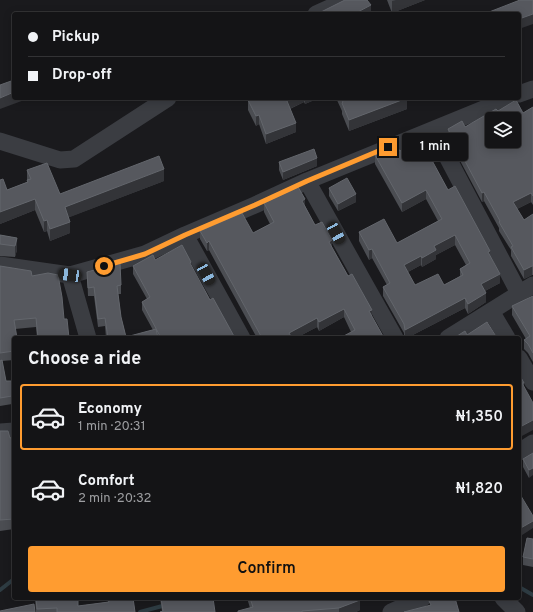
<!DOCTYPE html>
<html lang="en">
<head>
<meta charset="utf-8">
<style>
  body { margin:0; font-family:Overpass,sans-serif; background:#1d1d1f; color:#f1f3f6; height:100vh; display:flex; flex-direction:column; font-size:15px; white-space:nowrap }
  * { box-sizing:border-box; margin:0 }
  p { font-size:13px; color:#9d9ea1 }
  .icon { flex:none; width:22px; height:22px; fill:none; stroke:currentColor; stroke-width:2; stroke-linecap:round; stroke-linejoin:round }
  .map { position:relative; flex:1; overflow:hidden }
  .panel { position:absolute; left:12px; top:336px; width:509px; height:264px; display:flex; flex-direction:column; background:#141416; border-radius:4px; box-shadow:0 2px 10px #0003,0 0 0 1px #333335 }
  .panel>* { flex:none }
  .top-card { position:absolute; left:12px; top:12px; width:509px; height:88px; border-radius:4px; box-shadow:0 2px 10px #0003,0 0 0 1px #333335; display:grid; align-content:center; height:88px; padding:0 16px; background:#141416 }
  .buttons { position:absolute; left:485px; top:112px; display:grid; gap:8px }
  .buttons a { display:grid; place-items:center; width:36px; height:36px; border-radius:4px; background:#141416; box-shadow:0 2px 10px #0003,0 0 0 1px #333335; font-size:20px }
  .end { position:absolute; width:18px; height:18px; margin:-9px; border:5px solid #ff9c30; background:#111; box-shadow:0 0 0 2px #111 }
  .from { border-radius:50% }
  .bubble { position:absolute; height:28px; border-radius:4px; background:#141416; box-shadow:0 2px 10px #0003,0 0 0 1px #333335; font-size:13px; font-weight:600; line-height:28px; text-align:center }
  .car { position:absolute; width:12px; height:24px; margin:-12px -6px; border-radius:5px; box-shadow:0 0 3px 1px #0007; background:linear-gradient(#222 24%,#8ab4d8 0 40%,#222 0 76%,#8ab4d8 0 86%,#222 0) }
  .top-card b { display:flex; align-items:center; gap:14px; height:38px; font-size:15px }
  .top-card b+b { border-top:1px solid #333335 }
  .top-card i { width:10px; height:10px; background:#f1f3f6 }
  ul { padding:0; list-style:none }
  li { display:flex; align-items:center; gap:12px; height:66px; margin:0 8px 6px; padding:0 8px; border:2px solid transparent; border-radius:4px }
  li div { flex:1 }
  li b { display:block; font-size:15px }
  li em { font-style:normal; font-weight:600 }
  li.on { border-color:#ff9c30 }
  li>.icon { width:36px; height:36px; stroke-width:1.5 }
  h2 { padding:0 16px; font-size:18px; line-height:48px }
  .action { display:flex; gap:8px; margin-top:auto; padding:8px 16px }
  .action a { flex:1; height:46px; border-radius:4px; background:#ff9c30; color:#111; font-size:16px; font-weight:600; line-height:46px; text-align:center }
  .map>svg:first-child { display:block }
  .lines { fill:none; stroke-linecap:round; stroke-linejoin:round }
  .stream { stroke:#2e3c43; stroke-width:4 }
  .minor { stroke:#3b3d42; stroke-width:17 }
  .wall { fill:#4b4d52; fill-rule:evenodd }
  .shaded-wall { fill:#333438 }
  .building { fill:#56585e; stroke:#63666c; fill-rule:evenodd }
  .route { stroke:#ff9c30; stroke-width:5 }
</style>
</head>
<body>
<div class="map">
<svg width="533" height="612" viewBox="0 0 533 612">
  <rect width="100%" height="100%" fill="#1a1a1d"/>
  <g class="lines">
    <path class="stream" d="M519,587l14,8
      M0,590l14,-11
      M140,612l26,-7"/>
    <path class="minor" d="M316,14l31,-14
      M519,94l14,-5
      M433,130l86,163
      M0,141l60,19 14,-1 94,-61
      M307,181l88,157
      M185,235l57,103
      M0,265l70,10 75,-21 40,-19 70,-30 52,-24 203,-83
      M70,275l18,63
      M491,311l16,27
      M448,338l85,-53
      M519,358l14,24
      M0,432l14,-1
      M519,452l14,-9
      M503,598l14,14
      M391,612l32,-14"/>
  </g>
  <path class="wall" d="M387,0h38l-33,13z
    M253,98h66l-14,6 -1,-2 -14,7 6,23 -30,12 -7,-20 -3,2 -8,-16v-10z
    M336,98h71v11l-58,22 -7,-17v-3z
    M533,107v98l-2,-3 -14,7 7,11 9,-6v61h-1l-8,4 -13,-23v-6l-12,-19v-3l-15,-27 -2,1 -34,-64v-9l17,-2 33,-16 25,2z
    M400,151l34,10 -1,1 15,28 42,67 10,26 -15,8 1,11 -18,12 -3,-6 -58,30h-3v-5l-21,-37v-9l4,-2 -15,-27 -3,2 -10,-19v-9l38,11 41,-22 -12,-22 -24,13 -27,-48v-9zM455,245l11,20 -6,4v7l-16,9h-29l-7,-13 13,-7 1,2 14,-8v-4z
    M279,162l38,4 -34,14 -4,-10z
    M27,170l33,24 104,-13 -95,36 1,16 -20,8 -3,-10 -3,1 -9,-22 -35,14v-44l7,10 20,-8z
    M329,188l27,14 -18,9 -9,-15z
    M264,203l41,3 10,19 17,23 16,28 24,41 12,21 -33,-6 -7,-15 -25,14 -2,-4 -21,11h-39l-48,-88 -2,1 -7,-12v-8l53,2 17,-9 -6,-12z
    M0,235l17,3v12l-2,7 -15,-1z
    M155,260l36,6 19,34 25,38h-129l-1,-12 -7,1 -4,-31h-6l-1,-24 34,13v9h-3l3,23 5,20 27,-7 -11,-20v-8l5,-3 -14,-25v-8z
    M0,266l32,10 32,43 5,19h-32l-1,-11 -21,2 -1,9v22l-12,1 4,20h8v33h-1l-1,-10 -12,2z
    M533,296v66l-5,-9 -4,-4v-9l2,-1 -14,-24v-9z
    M519,374l5,9 -4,54 -1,-1z
    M0,431l10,7 4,-1v92l-14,2z
    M533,453l-4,25 -6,-11v-8z
    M533,539v28l-10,-2v-8z
    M35,598h43v8l30,-4 -1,-4h26l2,14h-99z
    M160,598h65l-12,2 -51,11z
    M247,598h112l1,12 -4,2h-118l12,-4z"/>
  <path class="shaded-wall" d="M396,0h29l-33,13v-12z
    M371,5v9h-17z
    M533,14v10l-14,5v-10z
    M14,92v6h13v1l-27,10v-11z
    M292,98h12v4l-17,8v-9z
    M305,98h14l-14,6z
    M407,98v11l-58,22v-11z
    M259,115v9l-3,2v-10z
    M296,123v9l-30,12v-10z
    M434,152v9l-5,3v-9z
    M317,158v8l-34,14v-8z
    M164,169v12l-99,38v-12z
    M426,190v9l-24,13v-9z
    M484,192v9l-2,1v-9z
    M531,193v9l-18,9v-9z
    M356,194v8l-18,9v-7z
    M35,199v11l-35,14v-12z
    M305,199v9l-3,-7z
    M47,220v11l-3,1v-11z
    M70,222v11l-20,8v-12z
    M455,235v10l-19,10v4l-14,8v-9l12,-12z
    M17,238v12l-2,7v-11z
    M332,240v9l-3,-7z
    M209,241v9l-2,1v-8z
    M372,249v9l-3,2v-10z
    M490,251v9l-2,-8z
    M421,256v9l-17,9v-9z
    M532,266v9l-8,4v-9z
    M500,274v9l-19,10v-9z
    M486,293v9l-18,12v-10z
    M465,298v10l-58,30h-2v-8z
    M344,309v8l-25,14v-9z
    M372,310v8l-3,-7z
    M317,318v9l-21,11h-7v-5z
    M533,420v10l-13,7v-10z
    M533,468v7l-4,3v-8z
    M533,521v7l-14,9v-8z
    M360,600v10l-4,2h-17v-4z"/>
  <path class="building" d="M345,0h22l4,5 -17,9h-37z
    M520,0h13v14l-14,5v-5h-35z
    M14,80v12l-14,6v-13z
    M253,98h39l-5,3 9,22 -30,11 -7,-19 -3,1 -8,-16z
    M341,98h66l-58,22 -7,-17 1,-1z
    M516,100l7,13 10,-6v89l-2,-3 -18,9 11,18 9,-6v52h-1l-8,4 -13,-23 2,-1 -14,-24 1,-1 -16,-29 -2,1 -34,-64 14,-8 3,6 31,-18 2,2zM492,119h22v22h-22z
    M426,137l8,15 -5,3 19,35 7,-4 35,65 -2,1 12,22 -19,10 5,9 -18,11 -3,-6 -60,32 -1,-6 -21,-37 7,-4 -18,-34 -3,1 -10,-18 25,-13 13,24 45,-24 -16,-29 -24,13 -27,-48 21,-9 4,5zM455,235l15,28 -10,6 3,6 -19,10 -6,-11 -23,11 -11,-20 17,-9 1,2 14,-8 -2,-4z
    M314,149l3,9 -34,14 -4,-10z
    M159,156l5,13 -99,38 5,15 -20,7 -3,-9 -3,1 -9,-22 -35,13v-32l3,-1 4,11 21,-8 -1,-2 4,-1 -4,-9 20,-7 13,31z
    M347,178l9,16 -18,10 -9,-16z
    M298,187l7,12 -3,2 13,24 7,-3 10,18 -3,2 19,34 4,-2 20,36 -3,1 15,27h-44l15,-8 -11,-21 -25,13 -2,-4 -28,15 3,5h-30l-53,-97 -2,2 -7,-12 42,-18 11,20 21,-11 -10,-19z
    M0,235l17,3 -2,8 -15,-2z
    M182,245l9,17 -1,1 20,37 3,-2 22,40h-74l-19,-36 8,-5 -17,-31 20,-11 2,5z
    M120,263l1,22 -4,1 4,31 5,20 30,-8 2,9h-50l-3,-20 -7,1 -4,-32 -6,1 -1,-16z
    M0,266l31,5 1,5 16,-3 10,2 4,22 2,22h3l2,19h-31l-2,-20 -22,2 3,18h-3v13l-14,2z
    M533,296v57l-5,-9 -4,-4 6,-4 -18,-30z
    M487,322l10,16h-43l11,-7 2,4z
    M2,360l4,21h8v24h-1l-1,-9 -12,2v-37z
    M519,374l5,9h-2l11,20v17l-13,7 -1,-1z
    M0,431h8l2,7 4,-1v41h-1l1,5v36l-14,1z
    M533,453v15l-4,2 -6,-11z
    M521,496l12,20v5l-14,8v-32z
    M527,538l6,1v20l-10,-2z
    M36,598h42v8l31,-4 -1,-4h25l2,14h-78v-4l-20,1z
    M161,598h52l2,14h-55l3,-1z
    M250,598h109l1,2 -21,8 -37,3v1h-64v-1l15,-4z
    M437,598h18l4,14h-55l27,-7 -2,-4z
    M34,604l1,8h-35v-1z"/>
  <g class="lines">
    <path class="route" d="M104,266l41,-12 40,-19 70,-30 52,-24 81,-34"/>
  </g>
</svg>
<div class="buttons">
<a><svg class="icon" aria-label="layers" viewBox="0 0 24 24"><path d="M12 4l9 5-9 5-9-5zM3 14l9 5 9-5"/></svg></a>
</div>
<i class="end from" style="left:104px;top:266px"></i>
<i class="end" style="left:388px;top:147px"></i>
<div class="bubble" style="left:402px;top:133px;width:66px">1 min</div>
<i class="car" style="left:336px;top:233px;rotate:151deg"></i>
<i class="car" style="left:206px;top:274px;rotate:151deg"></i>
<i class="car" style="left:70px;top:275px;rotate:278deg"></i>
<div class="top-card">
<b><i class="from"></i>Pickup</b>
<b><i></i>Drop-off</b>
</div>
<section class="panel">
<h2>Choose a ride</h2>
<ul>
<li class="on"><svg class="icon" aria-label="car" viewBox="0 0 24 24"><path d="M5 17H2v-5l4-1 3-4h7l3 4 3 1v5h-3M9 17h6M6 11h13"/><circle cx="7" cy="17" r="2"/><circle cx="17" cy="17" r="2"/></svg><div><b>Economy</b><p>1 min · 20:31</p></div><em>₦1,350</em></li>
<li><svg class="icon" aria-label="car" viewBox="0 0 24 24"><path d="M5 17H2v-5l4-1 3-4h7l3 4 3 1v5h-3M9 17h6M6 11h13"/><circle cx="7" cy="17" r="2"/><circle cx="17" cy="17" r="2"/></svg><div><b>Comfort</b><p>2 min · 20:32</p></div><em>₦1,820</em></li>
</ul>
<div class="action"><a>Confirm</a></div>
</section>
</div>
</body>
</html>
